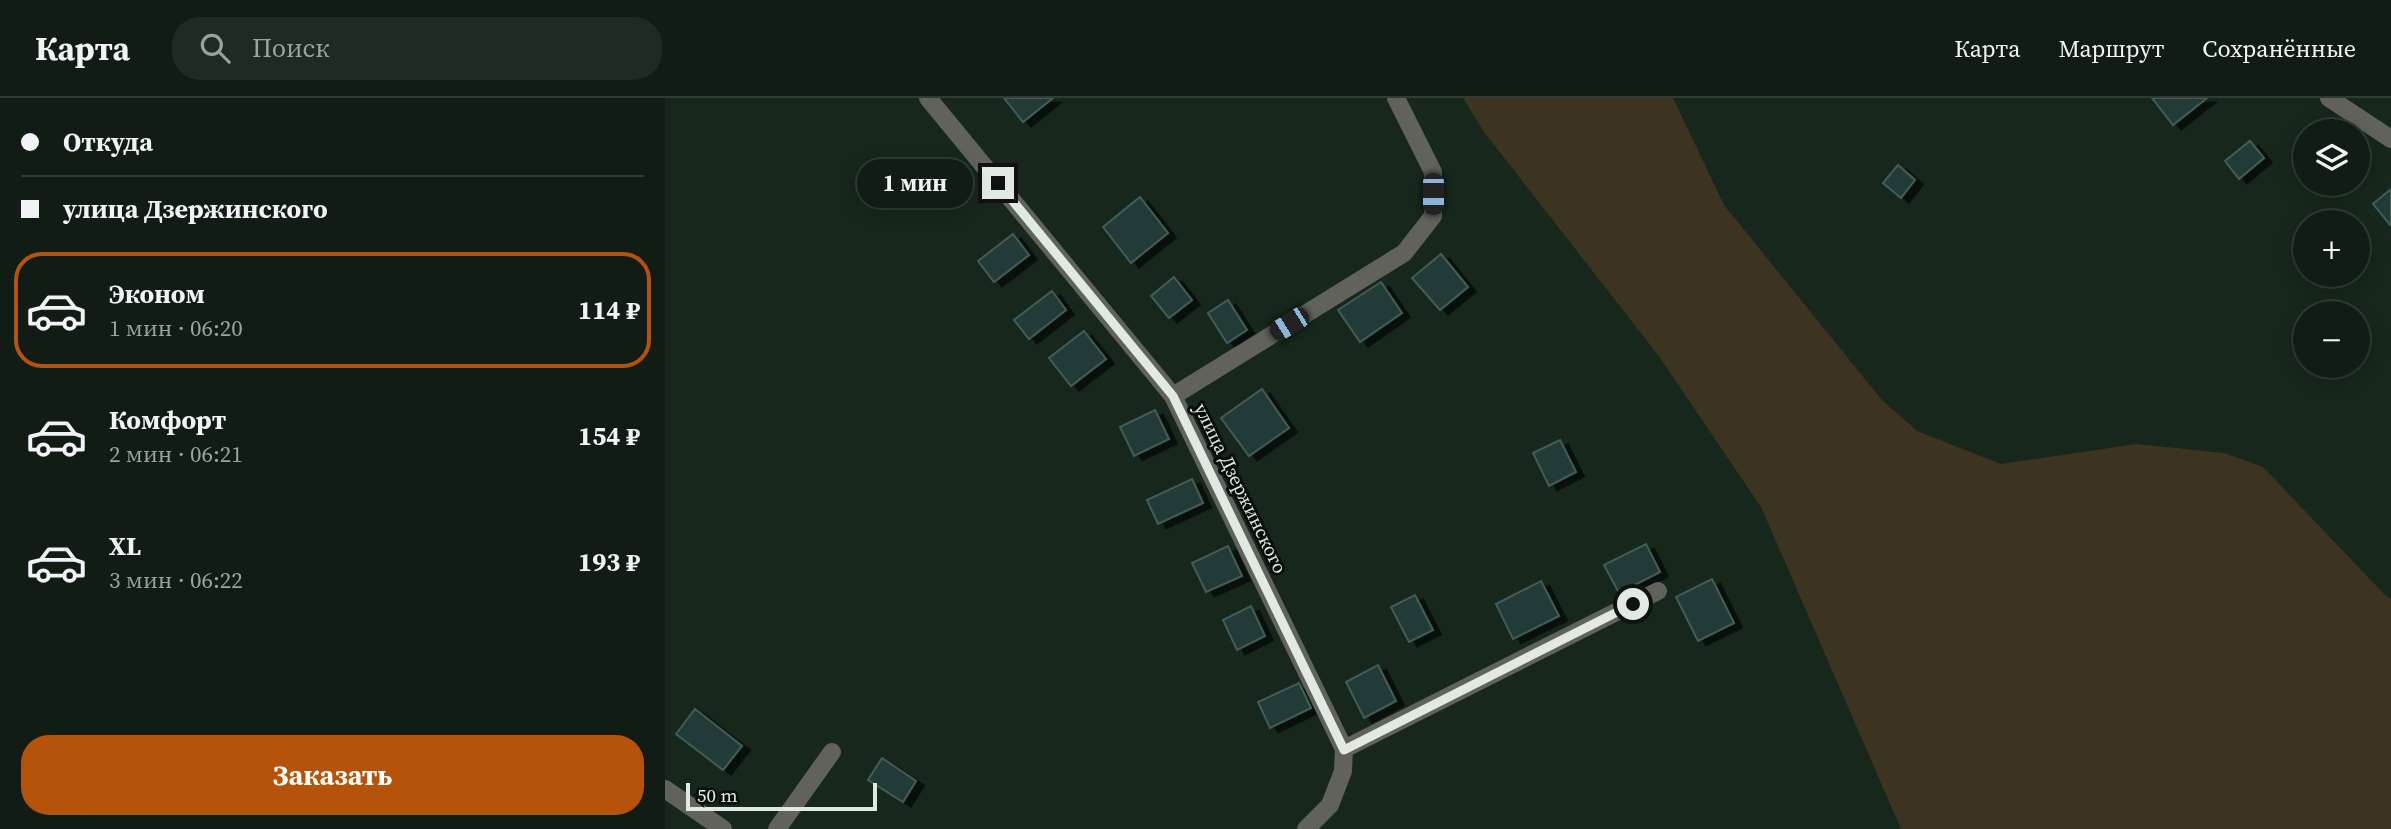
<!DOCTYPE html>
<html lang="ru">
<head>
<meta charset="utf-8">
<style>
  body { margin:0; font-family:"Source Serif 4",serif; background:#1e2a22; color:#f1f3f6; height:100vh; display:flex; flex-direction:column; font-size:26px; white-space:nowrap }
  * { box-sizing:border-box; margin:0 }
  p { font-size:23px; color:#9ca2a0 }
  .icon { flex:none; width:38px; height:38px; fill:none; stroke:currentColor; stroke-width:2; stroke-linecap:round; stroke-linejoin:round }
  .map { position:relative; flex:1; overflow:hidden }
  .panel { display:flex; flex-direction:column; background:#111d14; width:665px }
  .panel>* { flex:none }
  .top-card { display:grid; align-content:center; height:154px; padding:0 21px; background:#111d14 }
  .tools { position:absolute; left:1628px; top:21px; display:grid; gap:14px }
  .tools a { display:grid; place-items:center; width:77px; height:77px; border-radius:50%; background:#111d14; box-shadow:0 4px 18px #0003,0 0 0 2px #303b34; font-size:35px }
  .scale { position:absolute; left:21px; bottom:18px; width:191px; box-sizing:border-box; padding-left:7px; border:4px solid #e0eae2; border-top:0; font-size:19px; line-height:24px; white-space:nowrap; color:#e0eae2; -webkit-text-stroke:5px #080e09; paint-order:stroke }
  .end { position:absolute; width:32px; height:32px; margin:-16px; border:9px solid #e0eae2; background:#111; box-shadow:0 0 0 4px #111 }
  .from { border-radius:50% }
  .bubble { position:absolute; height:49px; border-radius:24px; background:#111d14; box-shadow:0 4px 18px #0003,0 0 0 2px #303b34; font-size:23px; font-weight:700; line-height:49px; text-align:center }
  .car { position:absolute; width:21px; height:42px; margin:-21px -10px; border-radius:9px; box-shadow:0 0 5px 2px #0007; background:linear-gradient(#222 24%,#8ab4d8 0 40%,#222 0 76%,#8ab4d8 0 86%,#222 0) }
  .top-card b { display:flex; align-items:center; gap:24px; height:66px; font-size:26px }
  .top-card b+b { border-top:2px solid #303b34 }
  .top-card i { width:18px; height:18px; background:#f1f3f6 }
  ul { padding:0; list-style:none }
  li { display:flex; align-items:center; gap:21px; height:116px; margin:0 14px 10px; padding:0 7px; border:4px solid transparent; border-radius:28px }
  li div { flex:1 }
  li b { display:block; font-size:26px }
  li em { font-style:normal; font-weight:700 }
  li.current { border-color:#b45309 }
  li>.icon { width:63px; height:63px; stroke-width:1.5 }
  .primary-button { display:flex; gap:14px; margin-top:auto; padding:14px 21px }
  .primary-button a { flex:1; height:80px; border-radius:28px; background:#b45309; color:#fff; font-size:28px; font-weight:700; line-height:80px; text-align:center }
  header { display:flex; align-items:center; gap:42px; box-sizing:border-box; height:98px; padding:0 35px; background:#111d14; border-bottom:2px solid #303b34 }
  header strong { font-size:33px }
  nav { display:flex; gap:38px; margin-inline-start:auto; font-size:24px }
  .search { width:490px; height:63px; background:#1e2a22; display:flex; align-items:center; gap:18px; box-sizing:border-box; padding:0 24px; border-radius:28px; color:#9ca2a0; font-size:26px }
  main { display:flex; flex:1; min-height:0 }
  .map>svg:first-child { display:block }
  .green { fill:#3c3421 }
  .building { fill:#223b37; stroke:#425c57; stroke-width:2; filter:url(#shadow) }
  .lines { fill:none; stroke-linecap:round; stroke-linejoin:round }
  .minor { stroke:#61635a; stroke-width:18 }
  .route { stroke:#e0eae2; stroke-width:9 }
  .labels { text-anchor:middle; stroke-width:6; stroke-linejoin:round; paint-order:stroke }
  .street-label { font-size:19px; fill:#e0eae2; stroke:#080e09 }
</style>
</head>
<body>
<header>
<strong>Карта</strong>
<div class="search"><svg class="icon" aria-label="search" viewBox="0 0 24 24"><circle cx="10" cy="10" r="6"/><path d="M15 15l6 6"/></svg>Поиск</div>
<nav><a>Карта</a><a>Маршрут</a><a>Сохранённые</a></nav>
</header>
<main>
<section class="panel">
<div class="top-card">
<b><i class="from"></i>Откуда</b>
<b><i></i>улица Дзержинского</b>
</div>
<ul>
<li class="current"><svg class="icon" aria-label="car" viewBox="0 0 24 24"><path d="M5 17H2v-5l4-1 3-4h7l3 4 3 1v5h-3M9 17h6M6 11h13"/><circle cx="7" cy="17" r="2"/><circle cx="17" cy="17" r="2"/></svg><div><b>Эконом</b><p>1 мин · 06:20</p></div><em>114 ₽</em></li>
<li><svg class="icon" aria-label="car" viewBox="0 0 24 24"><path d="M5 17H2v-5l4-1 3-4h7l3 4 3 1v5h-3M9 17h6M6 11h13"/><circle cx="7" cy="17" r="2"/><circle cx="17" cy="17" r="2"/></svg><div><b>Комфорт</b><p>2 мин · 06:21</p></div><em>154 ₽</em></li>
<li><svg class="icon" aria-label="car" viewBox="0 0 24 24"><path d="M5 17H2v-5l4-1 3-4h7l3 4 3 1v5h-3M9 17h6M6 11h13"/><circle cx="7" cy="17" r="2"/><circle cx="17" cy="17" r="2"/></svg><div><b>XL</b><p>3 мин · 06:22</p></div><em>193 ₽</em></li>
</ul>
<div class="primary-button"><a>Заказать</a></div>
</section>
<div class="map">
<svg width="1726" height="731" viewBox="0 0 1726 731">
  <defs>
    <filter id="shadow"><feDropShadow dx="8" dy="4.5" stdDeviation="0" flood-color="#0009"/></filter>
  </defs>
  <rect width="100%" height="100%" fill="#17271b"/>
  <path class="green" d="M798,0h210l51,107 158,195 35,31 84,33 135,-20 88,9 39,14 122,128 6,4v230h-490l-140,-322 -103,-152 -174,-223z"/>
  <path class="building" d="M339,0h49l-30,24z
    M1487,0h55l-34,27z
    M1585,43l14,17 -25,21 -14,-18z
    M1233,67l17,15 -14,18 -18,-15z
    M1726,91v37l-18,-22z
    M475,99l28,36 -37,30 -28,-36z
    M348,136l16,21 -35,27 -16,-21z
    M776,156l27,33 -28,23 -28,-32z
    M509,179l18,23 -23,18 -18,-22z
    M716,184l21,31 -42,29 -22,-32z
    M387,193l14,19 -37,29 -15,-19z
    M563,202l19,30 -20,13 -19,-30z
    M419,233l22,28 -35,27 -22,-28z
    M597,291l27,39 -40,28 -28,-38z
    M490,312l14,29 -35,17 -14,-29z
    M895,342l16,32 -27,14 -16,-33z
    M527,381l11,24 -45,21 -11,-24z
    M981,446l14,28 -41,21 -15,-28z
    M563,448l14,30 -36,16 -14,-29z
    M1047,481l22,44 -36,18 -22,-44z
    M876,483l18,35 -46,23 -17,-35z
    M750,497l18,35 -24,12 -18,-35z
    M586,508l14,30 -28,14 -14,-30z
    M713,567l18,36 -32,17 -18,-36z
    M634,585l12,25 -41,20 -12,-26z
    M30,611l47,37 -19,24 -47,-36z
    M217,660l34,23 -13,21 -35,-22z"/>
  <g class="lines">
    <path class="minor" d="M263,0l245,298 171,353 -1,22 -13,34 -24,24
      M1664,0l62,41
      M508,298l231,-143 29,-37v-44l-37,-74
      M679,651l314,-158
      M0,691l58,40
      M112,731l55,-77"/>
  </g>
  <g class="lines">
    <path class="route" d="M333,85l175,213 171,354 289,-146"/>
  </g>
  <g class="labels">
    <g class="street-label">
      <text transform="translate(576 390) rotate(64)" y="7">улица Дзержинского</text>
    </g>
  </g>
</svg>
<div class="tools">
<a><svg class="icon" aria-label="layers" viewBox="0 0 24 24"><path d="M12 4l9 5-9 5-9-5zM3 14l9 5 9-5"/></svg></a>
<a>+</a>
<a>−</a>
</div>
<div class="scale">50 m</div>
<i class="end from" style="left:968px;top:506px"></i>
<i class="end" style="left:333px;top:85px"></i>
<div class="bubble" style="left:192px;top:61px;width:116px">1 мин</div>
<i class="car" style="left:768px;top:96px;rotate:180deg"></i>
<i class="car" style="left:624px;top:226px;rotate:238deg"></i>
</div>
</main>
</body>
</html>
